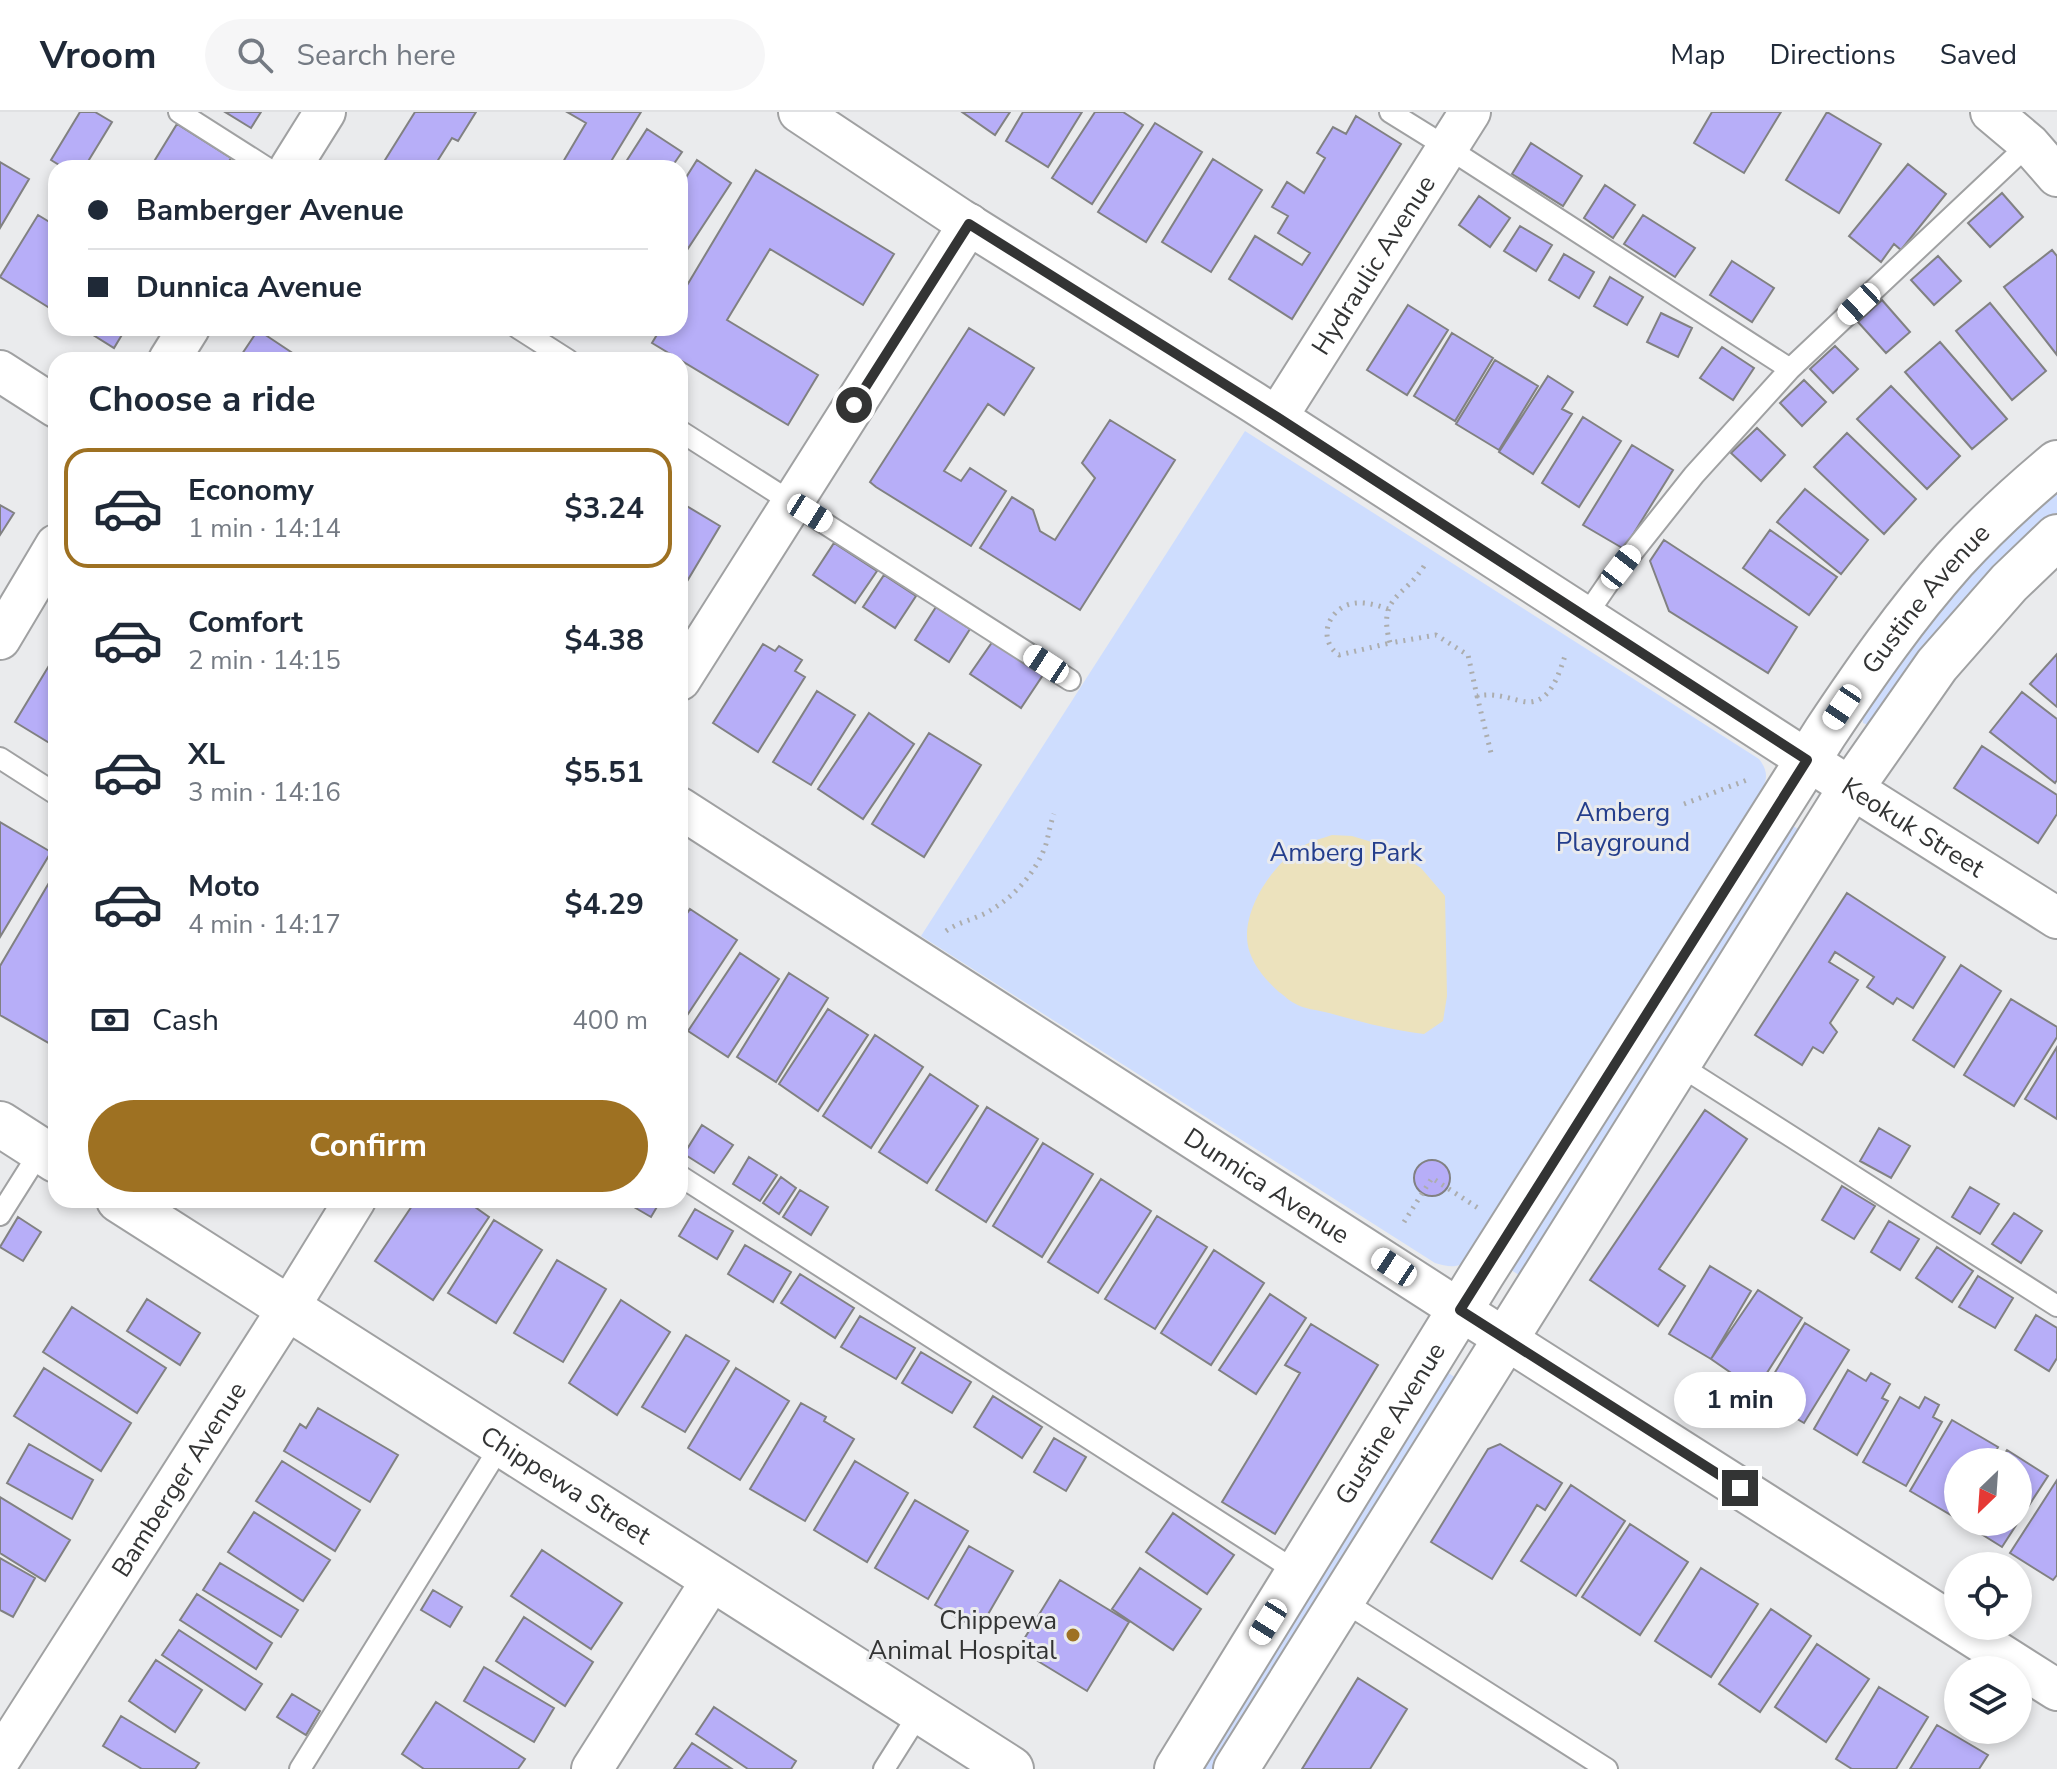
<!DOCTYPE html>
<html lang="en">
<head>
<meta charset="utf-8">
<style>
  body { margin:0; font-family:"Nunito Sans",sans-serif; background:#f6f6f7; color:#1f2937; height:100vh; display:flex; flex-direction:column; font-size:30px; white-space:nowrap }
  * { box-sizing:border-box; margin:0 }
  p { font-size:26px; color:#747a83 }
  .icon { flex:none; width:44px; height:44px; fill:none; stroke:currentColor; stroke-width:2; stroke-linecap:round; stroke-linejoin:round }
  .map { position:relative; flex:1; overflow:hidden }
  .drawer { position:absolute; left:48px; top:240px; width:640px; height:856px; display:flex; flex-direction:column; background:#fff; border-radius:24px; box-shadow:0 4px 12px #0003 }
  .drawer>* { flex:none }
  .banner { position:absolute; left:48px; top:48px; width:640px; height:176px; border-radius:24px; box-shadow:0 4px 12px #0003; display:grid; align-content:center; height:176px; padding:0 40px; background:#fff }
  .needle { width:52px; rotate:205deg }
  .fabs { position:absolute; left:1944px; top:1336px; display:grid; gap:16px }
  .fabs a { display:grid; place-items:center; width:88px; height:88px; border-radius:50%; background:#fff; box-shadow:0 4px 12px #0003; font-size:40px }
  .end { position:absolute; width:36px; height:36px; margin:-18px; border:10px solid #333434; background:#fff; box-shadow:0 0 0 4px #fff }
  .from { border-radius:50% }
  .bubble { position:absolute; height:56px; border-radius:28px; background:#fff; box-shadow:0 4px 12px #0003; font-size:26px; font-weight:700; line-height:56px; text-align:center }
  .car { position:absolute; width:24px; height:48px; margin:-24px -12px; border-radius:10px; box-shadow:0 0 6px 2px #0007; background:linear-gradient(#fff 24%,#345 0 40%,#fff 0 76%,#345 0 86%,#fff 0) }
  .banner b { display:flex; align-items:center; gap:28px; height:76px; font-size:30px }
  .banner b+b { border-top:2px solid #e0e1e3 }
  .banner i { width:20px; height:20px; background:#1f2937 }
  ul { padding:0; list-style:none }
  li { display:flex; align-items:center; gap:24px; height:120px; margin:0 16px 12px; padding:0 24px; border:4px solid transparent; border-radius:24px }
  li div { flex:1 }
  li b { display:block; font-size:30px }
  li em { font-style:normal; font-weight:700 }
  li.active { border-color:#9e7122 }
  li>.icon { width:72px; height:72px; stroke-width:1.5 }
  h2 { padding:0 40px; font-size:36px; line-height:96px }
  .pay { display:flex; align-items:center; gap:20px; height:88px; padding:0 40px; font-size:30px }
  .pay p { margin-inline-start:auto }
  .primary-button { display:flex; gap:16px; margin-top:auto; padding:16px 40px }
  .primary-button a { flex:1; height:92px; border-radius:48px; background:#9e7122; color:#fff; font-size:32px; font-weight:700; line-height:92px; text-align:center }
  header { display:flex; align-items:center; gap:48px; box-sizing:border-box; height:112px; padding:0 40px; background:#fff; border-bottom:2px solid #e0e1e3 }
  header strong { font-size:38px }
  nav { display:flex; gap:44px; margin-inline-start:auto; font-size:28px }
  .search { width:560px; height:72px; background:#f6f6f7; display:flex; align-items:center; gap:20px; box-sizing:border-box; padding:0 28px; border-radius:44px; color:#747a83; font-size:30px }
  .map>svg:first-child { display:block }
  .green { fill:#ceddfe }
  .sand { fill:#ece2bd }
  .building { fill:#b7aef8; stroke:#818182; stroke-width:2 }
  .lines { fill:none; stroke-linecap:round; stroke-linejoin:round }
  .service-casing { stroke:#a0a1a2; stroke-width:24 }
  .minor-casing { stroke:#a0a1a2; stroke-width:44 }
  .tertiary-casing { stroke:#a0a1a2; stroke-width:48 }
  .secondary-casing { stroke:#a0a1a2; stroke-width:48 }
  .path { stroke:#acadae; stroke-width:5; stroke-dasharray:2 6; stroke-linecap:butt }
  .service { stroke:#fff; stroke-width:20 }
  .minor { stroke:#fff; stroke-width:40 }
  .tertiary { stroke:#fff; stroke-width:44 }
  .secondary { stroke:#fff; stroke-width:44 }
  .route { stroke:#333434; stroke-width:10 }
  .poi-dot { fill:#9e7122; stroke:#eaebed; stroke-width:3 }
  .labels { text-anchor:middle; stroke-width:6; stroke-linejoin:round; paint-order:stroke }
  .street-label { font-size:26px; fill:#333434; stroke:#eaebed }
  .park-label { font-size:26px; fill:#243e8c; stroke:#eaebed }
  .poi-label { font-size:26px; fill:#333434; stroke:#eaebed; text-anchor:end }
</style>
</head>
<body>
<header>
<strong>Vroom</strong>
<div class="search"><svg class="icon" aria-label="search" viewBox="0 0 24 24"><circle cx="10" cy="10" r="6"/><path d="M15 15l6 6"/></svg>Search here</div>
<nav><a>Map</a><a>Directions</a><a>Saved</a></nav>
</header>
<div class="map">
<svg width="2057" height="1657" viewBox="0 0 2057 1657">
  <rect width="100%" height="100%" fill="#eaebed"/>
  <path class="green" d="M1245,319l514,328c15,19 3,30 -8,47l-282,450c-9,14 -20,11 -34,7l-514,-327z
    M2057,374v28l-21,18 -166,194 -7,-3 -1,-11 8,-18 134,-162z
    M1787,710l17,11 -280,445 -18,-11z
    M1444,1258l15,10 -241,389h-20z"/>
  <path class="sand" d="M1332,723l20,1 36,11 33,21 24,28 2,100 -4,25 -19,13c-33,-4 -63,-12 -95,-21 -11,-3 -26,-4 -35,-10 -5,-2 -10,-8 -15,-11 -12,-11 -23,-23 -29,-39 -13,-35 19,-85 48,-104 10,-7 22,-10 34,-14z"/>
  <path class="building" d="M80,0h15l17,10 -28,46h-20l-13,-8z
    M225,0h36l-10,16z
    M415,0h61l-18,29 -6,-3 -19,30h-53z
    M567,0h74l-34,56h-46l-1,-1 26,-44z
    M962,0h48l-15,23z
    M1023,0h59l-34,55 -42,-26z
    M1095,0h28l20,13 -51,79 -40,-26z
    M1712,0h69l-37,61 -50,-30z
    M1827,0l54,32 -42,69 -53,-33z
    M1356,4l45,28 -109,175 -63,-40 26,-43 47,29 8,-12 -32,-20 10,-17 -16,-9 15,-25 17,11 21,-35 -8,-5 16,-26 13,7z
    M1155,11l47,29 -56,90 -48,-30z
    M177,12l54,34 -6,10h-75z
    M647,17l35,23 -11,16h-49z
    M1531,31l51,33 -19,30 -51,-32z
    M1213,47l49,31 -51,82 -49,-30z
    M697,48l34,23 -44,67 -7,-5v-58z
    M0,50l29,17 -29,49z
    M1908,52l38,30 -45,56 -7,-6 -13,18 -32,-26z
    M756,58l138,84 -31,51 -93,-56 -43,71 91,55 -30,50 -136,-82 9,-15h19v-31z
    M1605,73l30,20 -22,33 -29,-20z
    M2002,81l21,24 -33,30 -22,-24z
    M1479,84l31,22 -20,29 -31,-22z
    M38,103l18,11v86l-56,-35z
    M1643,103l52,33 -20,29 -51,-33z
    M1520,114l32,19 -16,26 -32,-20z
    M2052,138l5,6v99l-53,-68z
    M1564,142l30,18 -15,26 -30,-18z
    M1938,144l23,25 -27,24 -23,-25z
    M1732,149l42,27 -22,34 -42,-27z
    M1610,165l33,20 -16,28 -33,-19z
    M1882,188l28,32 -24,21 -28,-31z
    M1990,191l56,68 -34,29 -56,-69z
    M1408,193l40,25 -41,65 -40,-25z
    M1661,201l31,15 -14,29 -31,-15z
    M82,216h44l-12,20z
    M969,216l65,40 -30,47 -16,-11 -44,67 17,10 9,-13 36,23 -35,55 -95,-59 -6,-5z
    M258,218l45,30h-65z
    M1452,221l41,25 -38,63 -41,-25z
    M1940,230l67,77 -35,30 -67,-77z
    M1835,234l23,23 -25,24 -23,-24z
    M1722,235l32,21 -21,32 -33,-22z
    M1495,248l43,26 -39,64 -43,-26z
    M1548,264l25,16 -11,17 10,5 -39,60 -34,-22z
    M1804,268l22,22 -24,24 -22,-23z
    M1891,274l69,70 -33,33 -70,-70z
    M1583,305l38,24 -42,66 -37,-24z
    M1110,308l65,40 -95,150 -100,-62 32,-51 21,13 7,21 15,9 40,-62 -13,-15z
    M1757,316l28,27 -24,26 -30,-28z
    M1847,321l69,66 -32,35 -70,-67z
    M1632,333l41,25 -49,79 -41,-24z
    M1805,377l63,51 -27,34 -64,-52z
    M680,390l40,24 -40,67z
    M0,393l14,8 -14,22z
    M1770,418l67,47 -28,38 -66,-47z
    M1664,428l133,87 -29,46 -99,-62 -19,-50z
    M834,431l43,28 -22,32 -42,-28z
    M884,463l32,21 -21,32 -32,-21z
    M936,495l34,22 -21,33 -34,-22z
    M993,529l50,34 -22,33 -51,-34z
    M763,532l12,7 4,-5 23,14 -7,11 10,6 -47,75 -45,-29z
    M56,542v93l-41,-25z
    M2057,542v53l-27,-23z
    M817,579l38,24 -44,70 -38,-23z
    M2022,580l35,27v61l-2,3 -65,-51z
    M869,601l45,31 -51,75 -45,-30z
    M929,621l52,32 -57,92 -52,-33z
    M1982,634l75,49v19l-19,29 -84,-55z
    M0,710l51,30 -51,85z
    M56,759v171l-2,4 -54,-31v-49z
    M1847,781l98,64 -32,51 -16,-10 -4,6 -26,-17 7,-10 -39,-25 -6,10 29,18 -28,43 7,9 -14,21 -10,-6 -11,18 -47,-30z
    M690,797l47,31 -57,86v-102z
    M740,841l39,26 -51,78 -40,-26z
    M1961,853l40,26 -47,76 -41,-27z
    M789,861l39,25 -52,84 -39,-25z
    M2011,887l46,28v10l-43,69 -50,-31z
    M828,897l40,26 -50,76 -39,-27z
    M875,923l48,32 -52,81 -48,-32z
    M2057,935v72l-32,-20z
    M930,962l48,32 -51,77 -48,-31z
    M987,995l51,32 -52,83 -50,-32z
    M1705,998l42,29 -88,130 26,17 -27,40 -68,-46z
    M702,1013l31,20 -19,28 -30,-19z
    M1879,1016l31,18 -19,32 -31,-17z
    M1043,1031l50,31 -51,83 -49,-31z
    M749,1045l28,18 -17,26 -27,-17z
    M1414 1066a18 18 0 1 1 36 0a18 18 0 1 1-36 0Z
    M781,1065l15,11 -17,26 -16,-11z
    M1101,1067l50,32 -53,82 -50,-31z
    M1842,1074l33,20 -21,33 -32,-19z
    M1970,1075l29,17 -19,30 -28,-17z
    M800,1078l28,17 -17,28 -28,-18z
    M416,1088h49l24,17 -56,83 -58,-39z
    M622,1088h39l-10,17z
    M695,1097l38,22 -16,28 -38,-23z
    M2014,1101l28,18 -21,32 -29,-19z
    M1157,1104l50,31 -52,82 -50,-30z
    M18,1105l23,15 -18,29 -23,-14z
    M494,1108l48,30 -46,73 -48,-30z
    M1889,1109l30,18 -19,31 -29,-18z
    M745,1133l46,27 -18,30 -45,-28z
    M1937,1135l36,24 -21,31 -36,-24z
    M1214,1138l50,33 -53,82 -50,-32z
    M557,1148l49,29 -43,73 -49,-29z
    M1710,1154l41,25 -40,68 -42,-25z
    M800,1162l54,34 -19,30 -54,-35z
    M1978,1164l35,22 -18,30 -36,-21z
    M1758,1178l44,28 -46,72 -45,-31z
    M1270,1182l36,24 -50,76 -37,-24z
    M147,1187l53,34 -20,32 -53,-34z
    M621,1188l49,32 -53,83 -48,-32z
    M72,1195l94,61 -29,45 -94,-61z
    M2036,1203l21,13v30l-8,13 -34,-21z
    M860,1204l55,32 -19,31 -55,-32z
    M1805,1211l44,27 -45,73 -44,-26z
    M1311,1212l67,41 -103,169 -53,-32 78,-129 -15,-8z
    M686,1223l43,26 -44,71 -43,-25z
    M921,1240l50,30 -19,31 -50,-30z
    M44,1256l87,55 -30,48 -87,-55z
    M736,1256l53,33 -49,79 -52,-32z
    M1848,1258l18,11 5,-8 19,11 -8,14 6,3 -31,54 -43,-26z
    M993,1284l49,31 -20,31 -48,-31z
    M1900,1285l19,11 6,-11 14,8 -6,12 9,5 -36,64 -43,-24z
    M801,1291l25,14 -2,4 30,18 -49,82 -55,-32z
    M318,1296l80,47 -28,47 -86,-51 16,-27 6,4z
    M1952,1308l46,27 -9,15h-31v52l-2,4 -46,-27z
    M1054,1326l32,19 -20,34 -32,-19z
    M29,1332l64,36 -21,39 -65,-36z
    M1500,1332l62,39 -17,27 -8,-5 -45,74 -61,-37 57,-93z
    M2007,1338l41,26 -46,71 -40,-25h56v-60h-19z
    M282,1349l78,49 -25,41 -79,-50z
    M855,1349l53,32 -41,69 -53,-32z
    M2057,1368v95l-4,5 -43,-27z
    M1571,1373l54,36 -49,75 -55,-35z
    M0,1385l70,43 -25,41 -45,-28z
    M915,1388l53,31 -40,68 -53,-31z
    M254,1400l76,48 -27,41 -75,-49z
    M1173,1401l61,42 -27,39 -61,-42z
    M1630,1412l58,38 -48,73 -58,-38z
    M969,1434l44,25 -34,59 -44,-25z
    M542,1438l80,53 -31,46 -80,-53z
    M0,1446l35,20 -22,39 -13,-7z
    M220,1451l78,47 -17,27 -78,-47z
    M1140,1456l61,41 -28,41 -61,-41z
    M1701,1456l57,36 -47,73 -56,-36z
    M1060,1468l69,42 -42,69 -69,-42z
    M433,1478l29,17 -12,20 -29,-17z
    M197,1482l75,49 -16,26 -76,-49z
    M1771,1497l40,27 -51,76 -41,-28z
    M524,1505l69,45 -28,44 -69,-45z
    M179,1518l83,54 -17,26 -83,-55z
    M1817,1532l52,35 -43,63 -51,-35z
    M156,1548l46,30 -27,42 -46,-31z
    M484,1555l70,41 -20,34 -70,-41z
    M1358,1566l49,31 -37,60h-68z
    M1879,1575l49,30 -32,52h-44l-16,-10z
    M292,1582l28,17 -14,24 -29,-18z
    M436,1590l89,57 -7,10h-94l-22,-15z
    M714,1595l82,54 -5,8h-43l-52,-35z
    M121,1604l78,47 -4,6h-53l-39,-23z
    M1937,1613l51,30 -9,14h-69z
    M692,1631l40,26h-58z"/>
  <g class="lines">
    <defs>
      <path id="service" d="M179,0l88,56
        M1390,0l58,36 342,221
        M518,216l50,32
        M680,319l390,249
        M1585,505l24,-35 85,-107 96,-106 239,-225
        M0,646l56,36
        M1679,953l378,241
        M680,1064l619,397
        M0,1103l41,-65
        M1343,1489l264,168
        M300,1657l201,-324
        M884,1657l36,-57"/>
      <g id="minor">
        <path id="s1" d="M799,0l161,107 293,183 554,358 250,158"/>
        <path d="M1991,0l38,32 28,32"/>
        <path d="M290,56l35,-56"/>
        <path d="M169,248l20,-32"/>
        <path d="M0,259l56,36"/>
        <path id="s2" d="M1277,305l193,-305"/>
        <path d="M0,527l56,-94"/>
        <path d="M680,568l289,-456"/>
        <path id="s3" d="M680,696l780,502 597,380"/>
        <path id="s4" d="M0,1647l289,-452 66,-107"/>
        <path d="M592,1657l120,-189"/>
      </g>
      <g id="tertiary">
        <path id="s5" d="M1177,1657l305,-495 343,-541c40,-60 81,-119 129,-173 32,-35 67,-67 103,-97"/>
        <path d="M1236,1657l615,-981 86,-123 72,-82 48,-46"/>
      </g>
      <g id="secondary">
        <path d="M0,1012l56,36"/>
        <path id="s6" d="M119,1088l892,569"/>
      </g>
    </defs>
    <use href="#service" class="service-casing"/>
    <use href="#minor" class="minor-casing"/>
    <use href="#tertiary" class="tertiary-casing"/>
    <use href="#secondary" class="secondary-casing"/>
    <path class="path" d="M1424,454c-20,32 -47,30 -34,77l46,-8 32,20 9,41c17,-3 28,1 44,5 28,7 37,-25 44,-45
      M1388,497c-14,-5 -31,-10 -45,-2 -19,11 -22,36 -4,48l51,-12
      M1477,584l15,61
      M1684,692l63,-24
      M946,819c14,-10 31,-12 45,-21 24,-14 46,-39 55,-66 3,-10 4,-20 8,-30
      M1404,1110l28,-44 46,30"/>
    <use href="#service" class="service"/>
    <use href="#minor" class="minor"/>
    <use href="#tertiary" class="tertiary"/>
    <use href="#secondary" class="secondary"/>
  </g>
  <g class="lines">
    <path class="route" d="M854,293l115,-181 308,193 530,343 -347,550 280,178"/>
  </g>
  <circle class="poi-dot" cx="1073" cy="1523" r="8"/>
  <g class="labels">
    <g class="street-label">
      <text dy="9" stroke="none"><textPath href="#s2" startOffset="180">Hydraulic Avenue</textPath></text>
      <text dy="9" stroke="none"><textPath href="#s5" startOffset="1390">Gustine Avenue</textPath></text>
      <text dy="9" stroke="none"><textPath href="#s1" startOffset="1324">Keokuk Street</textPath></text>
      <text dy="9" stroke="none"><textPath href="#s3" startOffset="698">Dunnica Avenue</textPath></text>
      <text dy="9" stroke="none"><textPath href="#s5" startOffset="406">Gustine Avenue</textPath></text>
      <text dy="9" stroke="none"><textPath href="#s4" startOffset="332">Bamberger Avenue</textPath></text>
      <text dy="9" stroke="none"><textPath href="#s6" startOffset="530">Chippewa Street</textPath></text>
    </g>
    <g class="park-label">
      <text x="1623" y="709">Amberg<tspan x="1623" dy="30">Playground</tspan></text>
      <text x="1346" y="749">Amberg Park</text>
    </g>
    <g class="poi-label">
      <text x="1057" y="1517">Chippewa<tspan x="1057" dy="30">Animal Hospital</tspan></text>
    </g>
  </g>
</svg>
<div class="fabs">
<a><svg class="needle" viewBox="-14 -14 28 28"><path d="M0-13l5 13h-10z" fill="#e53935"/><path d="M0 13l5-13h-10z" fill="#747a83"/></svg></a>
<a><svg class="icon" aria-label="locate" viewBox="0 0 24 24"><circle cx="12" cy="12" r="6"/><path d="M12 2v4M12 18v4M2 12h4M18 12h4"/></svg></a>
<a><svg class="icon" aria-label="layers" viewBox="0 0 24 24"><path d="M12 4l9 5-9 5-9-5zM3 14l9 5 9-5"/></svg></a>
</div>
<i class="end from" style="left:854px;top:293px"></i>
<i class="end" style="left:1740px;top:1376px"></i>
<div class="bubble" style="left:1674px;top:1260px;width:132px">1 min</div>
<i class="car" style="left:1859px;top:192px;rotate:227deg"></i>
<i class="car" style="left:810px;top:401px;rotate:122deg"></i>
<i class="car" style="left:1621px;top:455px;rotate:38deg"></i>
<i class="car" style="left:1046px;top:552px;rotate:303deg"></i>
<i class="car" style="left:1842px;top:595px;rotate:214deg"></i>
<i class="car" style="left:1394px;top:1155px;rotate:303deg"></i>
<i class="car" style="left:1268px;top:1510px;rotate:212deg"></i>
<div class="banner">
<b><i class="from"></i>Bamberger Avenue</b>
<b><i></i>Dunnica Avenue</b>
</div>
<section class="drawer">
<h2>Choose a ride</h2>
<ul>
<li class="active"><svg class="icon" aria-label="car" viewBox="0 0 24 24"><path d="M5 17H2v-5l4-1 3-4h7l3 4 3 1v5h-3M9 17h6M6 11h13"/><circle cx="7" cy="17" r="2"/><circle cx="17" cy="17" r="2"/></svg><div><b>Economy</b><p>1 min · 14:14</p></div><em>$3.24</em></li>
<li><svg class="icon" aria-label="car" viewBox="0 0 24 24"><path d="M5 17H2v-5l4-1 3-4h7l3 4 3 1v5h-3M9 17h6M6 11h13"/><circle cx="7" cy="17" r="2"/><circle cx="17" cy="17" r="2"/></svg><div><b>Comfort</b><p>2 min · 14:15</p></div><em>$4.38</em></li>
<li><svg class="icon" aria-label="car" viewBox="0 0 24 24"><path d="M5 17H2v-5l4-1 3-4h7l3 4 3 1v5h-3M9 17h6M6 11h13"/><circle cx="7" cy="17" r="2"/><circle cx="17" cy="17" r="2"/></svg><div><b>XL</b><p>3 min · 14:16</p></div><em>$5.51</em></li>
<li><svg class="icon" aria-label="car" viewBox="0 0 24 24"><path d="M5 17H2v-5l4-1 3-4h7l3 4 3 1v5h-3M9 17h6M6 11h13"/><circle cx="7" cy="17" r="2"/><circle cx="17" cy="17" r="2"/></svg><div><b>Moto</b><p>4 min · 14:17</p></div><em>$4.29</em></li>
</ul>
<div class="pay"><svg class="icon" aria-label="cash" viewBox="0 0 24 24"><path d="M3 7h18v10H3z"/><circle cx="12" cy="12" r="2"/></svg>Cash<p>400 m</p></div>
<div class="primary-button"><a>Confirm</a></div>
</section>
</div>
</body>
</html>
